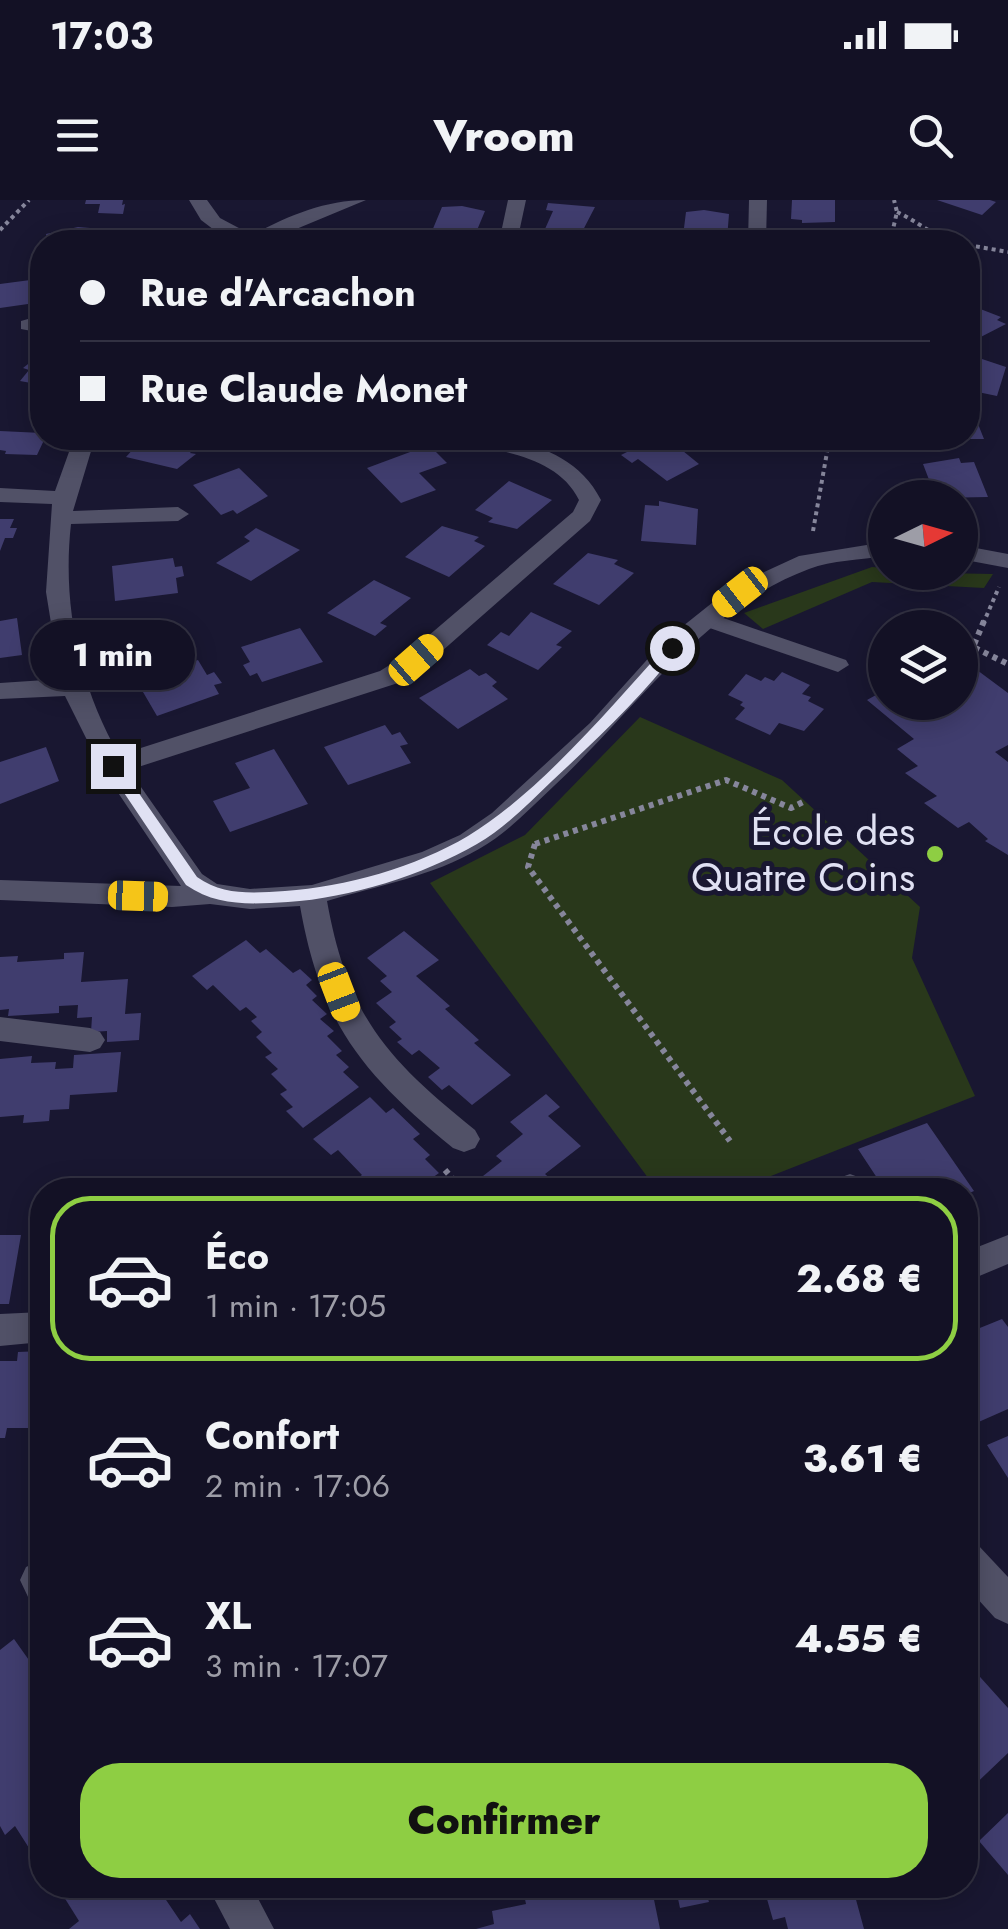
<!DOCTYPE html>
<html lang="fr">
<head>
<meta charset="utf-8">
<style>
  body { margin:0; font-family:Jost,sans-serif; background:#201f32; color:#f1f3f6; height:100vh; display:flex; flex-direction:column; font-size:38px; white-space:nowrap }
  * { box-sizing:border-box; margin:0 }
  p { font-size:32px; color:#9d9da7 }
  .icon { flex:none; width:55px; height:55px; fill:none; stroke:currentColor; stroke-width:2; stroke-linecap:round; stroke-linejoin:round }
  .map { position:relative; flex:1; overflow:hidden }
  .drawer { position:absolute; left:30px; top:978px; width:948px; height:720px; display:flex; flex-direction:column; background:#131125; border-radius:40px; box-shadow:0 5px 25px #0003,0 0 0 2px #323142 }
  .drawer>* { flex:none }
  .guide { position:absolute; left:30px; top:30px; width:950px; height:220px; border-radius:40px; box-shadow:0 5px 25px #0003,0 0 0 2px #323142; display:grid; align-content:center; height:220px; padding:0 50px; background:#131125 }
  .needle { width:65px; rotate:85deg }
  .buttons { position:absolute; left:868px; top:280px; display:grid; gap:20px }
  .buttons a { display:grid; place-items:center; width:110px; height:110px; border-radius:50%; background:#131125; box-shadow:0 5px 25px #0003,0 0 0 2px #323142; font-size:50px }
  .end { position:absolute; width:45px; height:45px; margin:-22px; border:12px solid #e0e1f3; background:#111; box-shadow:0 0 0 5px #111 }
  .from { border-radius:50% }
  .bubble { position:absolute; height:70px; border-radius:35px; background:#131125; box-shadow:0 5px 25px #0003,0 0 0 2px #323142; font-size:32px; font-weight:800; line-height:70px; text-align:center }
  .car { position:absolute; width:30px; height:60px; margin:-30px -15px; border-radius:12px; box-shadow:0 0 8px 2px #0007; background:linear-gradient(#f5c518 24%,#345 0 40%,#f5c518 0 76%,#345 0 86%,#f5c518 0) }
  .guide b { display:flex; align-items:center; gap:35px; height:95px; font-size:38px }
  .guide b+b { border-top:2px solid #323142 }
  .guide i { width:25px; height:25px; background:#f1f3f6 }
  ul { padding:18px 0 0; list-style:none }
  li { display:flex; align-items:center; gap:30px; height:165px; margin:0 20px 15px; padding:0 30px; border:5px solid transparent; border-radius:40px }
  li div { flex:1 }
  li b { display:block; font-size:38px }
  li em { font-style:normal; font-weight:800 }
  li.active { border-color:#8ece43 }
  li>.icon { width:90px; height:90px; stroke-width:1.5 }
  .primary-button { display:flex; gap:20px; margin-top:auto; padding:20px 50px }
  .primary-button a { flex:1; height:115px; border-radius:40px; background:#8ece43; color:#111; font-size:40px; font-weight:800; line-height:115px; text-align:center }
  .status { display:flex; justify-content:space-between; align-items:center; height:70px; padding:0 50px; background:#131125; direction:ltr }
  .status svg { height:28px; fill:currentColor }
  header { display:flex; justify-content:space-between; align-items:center; height:130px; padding:0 50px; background:#131125; font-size:45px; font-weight:800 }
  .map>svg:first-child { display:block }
  .green { fill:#29381b }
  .building { fill:#403d6e }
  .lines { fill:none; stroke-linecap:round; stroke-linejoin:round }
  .path-far2 { stroke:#86869b; stroke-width:4; stroke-dasharray:4 4; stroke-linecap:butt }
  .path-far1 { stroke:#86869b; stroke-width:6; stroke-dasharray:5 5; stroke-linecap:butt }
  .path { stroke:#86869b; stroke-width:8; stroke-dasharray:6 6; stroke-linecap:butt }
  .lane { fill:#515167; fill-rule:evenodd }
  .street { fill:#515167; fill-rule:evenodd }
  .route { fill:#e0e1f3 }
  .poi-dot { fill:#8ece43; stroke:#191731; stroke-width:4 }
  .labels { text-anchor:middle; stroke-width:10; stroke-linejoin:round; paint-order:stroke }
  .poi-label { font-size:40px; fill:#e0e1f3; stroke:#191731; text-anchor:end }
</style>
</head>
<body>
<div class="status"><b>17:03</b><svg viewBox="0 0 49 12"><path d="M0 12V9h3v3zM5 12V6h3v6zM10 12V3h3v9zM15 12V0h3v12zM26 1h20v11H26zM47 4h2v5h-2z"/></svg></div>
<header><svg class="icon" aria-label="menu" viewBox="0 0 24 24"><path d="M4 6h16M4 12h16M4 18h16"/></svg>Vroom<svg class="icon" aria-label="search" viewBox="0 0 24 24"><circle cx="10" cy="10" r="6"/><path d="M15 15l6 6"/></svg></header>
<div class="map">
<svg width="1008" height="1729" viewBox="0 0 1008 1729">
  <rect width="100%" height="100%" fill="#191731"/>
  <path class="green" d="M872,367l13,1v4l108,2 -9,14 -112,-6 -109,47 -19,-16z
    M640,517l142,63 138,127 -8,51 63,138 -240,94h-78l-227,-307 95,-48z"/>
  <path class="building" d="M86,0h37l-1,5 3,-1 -2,10 -25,-1 2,-9h-15z
    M792,0h43v22l-33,1v-3l-11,-1z
    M937,0h53l6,2 -14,13z
    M548,3l47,4 -13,25 -37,-3 8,-18 -7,-1z
    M462,6l23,5 -10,24 -43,-4 10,-24z
    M704,10l25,4 -2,25 -44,-3 3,-24z
    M78,27l12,1 4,14h-46l-2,-8z
    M361,30l36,5 -5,7h-39z
    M791,35l48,4v3h-48z
    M38,79l1,10h3v13l-42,6v-24z
    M970,105l31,12 -4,3 9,4 -35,18 -3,-2z
    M42,153v32l-22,-4 9,-11 -6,-2z
    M979,158l27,9 -9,29 -29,-6v-30l10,1z
    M968,219h8l8,20h-16z
    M0,231l42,2 3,5 -8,17 -32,-1 1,-3 -6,-1z
    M143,238h42l15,3 -10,12 6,1 -19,15 -51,-12z
    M655,238h12l32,26 -32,17 -29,-22 -6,4 -11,-8z
    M429,245l18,18 -28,10 17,17 -35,13 -34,-35z
    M959,258l2,5 13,-1 14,35 -52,1 -13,-34z
    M239,268l29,28 -31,18 -4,-4 -12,5 -28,-30z
    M509,281l43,19 -35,29 -29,-7 5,-4 -18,-8z
    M659,301l39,8 -2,36 -55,-4 4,-36 14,1z
    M0,319h14l-4,9h7l-4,10h-8l-5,13z
    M442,326l37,11 -5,4 11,5 -36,31 -44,-20z
    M256,328l44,22 -49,31 -35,-18 34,-22 -6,-4z
    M588,353l30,7 -4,4 20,9 -35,32 -46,-21z
    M173,358l2,9 7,-1 2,10 -8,2 2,15 -63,8 -3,-35z
    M374,380l37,18 -31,25 7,3 -12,10 -48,-23z
    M531,412l41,19 -16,14 6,2 -24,23 -51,-25 14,-13 8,4z
    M17,418l5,37 -22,3v-37z
    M300,428l23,34 -61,20 -5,-9 -7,3 -7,-11 7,-3 -9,-15z
    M198,460l9,15 7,-3 8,11 -8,2 5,9 -62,22 -21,-36z
    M470,469l9,7 7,-3 11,9 -5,4 16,13 -50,30 -39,-31z
    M977,470l31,23v52l-13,7 13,10v93l-23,-14 3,-2 -19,-17 -11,6 -34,-25 13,-7 -32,-23 13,-7 -21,-17 17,-10 -47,-39 18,-10v12h75v-23z
    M782,472l28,13 -8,9 9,3 -3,4 16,8 -20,22 -25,-8 -9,12 -35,-16 10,-11 -5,-3 3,-3 -15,-7 18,-21 15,7 4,-4 9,4z
    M385,525l7,10 8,-3 8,12 -8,2 11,17 -63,22 -24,-38z
    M46,547l13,34 -59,23v-42z
    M274,549l34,55 -78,28 -17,-31 37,-13 -15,-25z
    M404,731l35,29 -23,16 34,30 -5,3 34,31 -5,3 37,32 -39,30 -23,-20 -7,5 -14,-13 12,-9 -21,-18 -7,5 -15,-13 5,-3 -13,-12 7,-5 -20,-19 16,-11 -12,-11 7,-5 -20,-18z
    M246,740l14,13 6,-4 27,24 7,-4 12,11 -6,5 11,11 -5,4 15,14 -7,5 14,12 -7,5 15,15 -6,4 13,12 -6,5 16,15 -56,41 -17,-17 7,-4 -13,-13 7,-4 -16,-16 7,-5 -13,-12 7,-4 -16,-16 6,-5 -11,-11 6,-4 -11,-10 -6,4 -27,-26 -6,5 -15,-14z
    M84,752l-3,30 47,-3 -3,35 16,-1 -2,27 -32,2v-11l-16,1 1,-15 -15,1 1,-13 -19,1v7l-51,3 1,-7 -9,1v-53l18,-1 -1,6 47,-3v-6z
    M121,852l-4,40 -47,3 -1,14 -19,1 -1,11 -26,2 1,-8 -24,2v-58l32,-3 -1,7 25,-1 -1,7 18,-1 1,-13z
    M546,894l14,13 -12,9 33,30 -36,28 18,16h-66l-14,-14 19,-15 -6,-5 27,-22 -13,-12z
    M370,897l16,16 7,-5 27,26 -7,5 17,16 -5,4 14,14 -7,5 13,12h-80l-10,-10 7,-5 -24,-25 -7,5 -18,-16z
    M927,923l47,68 -9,4v-5h-63l-2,-3 -15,3 -27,-41z
    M40,1029l2,49 -10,1z
    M0,1035h21l-12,69h-9z
    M1002,1119l6,8v82l-43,19v-94z
    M42,1151v67l-10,1 -1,9h-24l-2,10h-5v-77h17l1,-9z
    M1008,1236v42l-21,-33z
    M14,1439l17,24 9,-7 2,3v177l-13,12 -14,-22 -10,9 -5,-9v-176z
    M972,1468l36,40v45l-43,41v-120z
    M1008,1613v62l-29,-34z
    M78,1685h94l-10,9 19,28 9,-8 10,15h-131l10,-8 -15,-24z
    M522,1685h129l9,44h-184l18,-5 -2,-13 34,-7z
    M675,1685h44v1l-14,3 4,13 -29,6z
    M763,1685h89l12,44h-76l-3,-12 -12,3z"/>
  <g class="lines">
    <path class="path-far2" d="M897,12c18,8 41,27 58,30
      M0,30l29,-30
      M890,42l7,-30 -3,-12
      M968,45l40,7
      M785,238l44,3 2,-3
      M813,331l16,-90
      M983,424l16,-37"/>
    <path class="path-far1" d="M984,421l-11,26 35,17
      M960,453l13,-6
      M535,644l-7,23 202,274
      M535,644l191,-64 65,28 14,-7
      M445,970l13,15"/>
    <path class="path" d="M456,983l6,7"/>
    <path class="lane" d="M706,412l140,48 3,5 -11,7 -140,-48 -3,-5z"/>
    <path class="street" d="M189,0h18l13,18 32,17c36,-19 73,-35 114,-35l-101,42h-27l-16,-6 -21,-16z
      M508,0h18l-9,42h-18z
      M749,0h18l-1,42h-18z
      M28,119l14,2v12l-21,-4v-8z
      M74,238h21l-22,73 105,-4 11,7 -11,7 -107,3c-9,81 8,161 48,231l261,-84 27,-17 166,-142 6,-12c-20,-41 -70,-47 -111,-57l-2,-5c53,0 109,11 135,62l-11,21 -165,145 -27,17 -269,87 73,104 15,10 33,5 62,-4 110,-33 38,-17 32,-22 98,-90 73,-81 69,-55 67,-31 86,-14v14c-24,4 -53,4 -76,13 -107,40 -173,140 -254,216 -24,22 -47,48 -76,64 -46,27 -102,37 -152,52 21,116 59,157 148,229l5,9 -5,9 -11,4 -11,-4c-90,-74 -132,-123 -153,-242l-50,3 -40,-5 -38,3 -172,-7v-20l181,6 -81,-120 -35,-70 -65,3v-16l60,-4 -14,-87 6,-88 -52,-2v-14l55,3z
      M960,345l48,9v14l-48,-9z
      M0,817l90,11 10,4 5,8 -5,8 -10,4 -90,-11z
      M850,974l11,4 6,12h-32l4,-12z
      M1008,1035v29l-43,18v-30z
      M42,1112v30l-42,4v-32z
      M965,1340l13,5 30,32v47l-13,-6 -30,-33z
      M39,1361l3,2v42l-13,-6 -9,-19 6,-13z
      M207,1685h44l23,44h-44z"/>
  </g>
  <path class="route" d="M667,445l12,3c-37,49 -82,91 -127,133 -23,22 -47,47 -75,63 -54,31 -127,54 -189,58 -37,2 -70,5 -102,-17l-80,-119 12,-3 79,114c27,19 56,16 88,14 60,-4 131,-24 183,-55 70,-42 144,-130 199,-191z"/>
  <circle class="poi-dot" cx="935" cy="654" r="10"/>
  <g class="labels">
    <g class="poi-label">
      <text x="915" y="645">École des<tspan x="915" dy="46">Quatre Coins</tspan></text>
    </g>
  </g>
</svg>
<div class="buttons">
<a><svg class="needle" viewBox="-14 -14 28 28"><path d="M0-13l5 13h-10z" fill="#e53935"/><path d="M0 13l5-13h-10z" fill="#9d9da7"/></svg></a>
<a><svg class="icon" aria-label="layers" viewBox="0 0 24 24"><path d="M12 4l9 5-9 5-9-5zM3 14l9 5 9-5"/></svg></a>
</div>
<i class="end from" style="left:672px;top:448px"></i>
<i class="end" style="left:113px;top:566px"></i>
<div class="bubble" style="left:30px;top:420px;width:165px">1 min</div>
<i class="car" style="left:740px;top:392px;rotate:232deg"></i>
<i class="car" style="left:416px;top:460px;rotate:49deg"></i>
<i class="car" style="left:138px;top:696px;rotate:92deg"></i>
<i class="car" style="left:339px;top:792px;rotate:159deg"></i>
<div class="guide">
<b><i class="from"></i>Rue d'Arcachon</b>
<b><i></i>Rue Claude Monet</b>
</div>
<section class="drawer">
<ul>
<li class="active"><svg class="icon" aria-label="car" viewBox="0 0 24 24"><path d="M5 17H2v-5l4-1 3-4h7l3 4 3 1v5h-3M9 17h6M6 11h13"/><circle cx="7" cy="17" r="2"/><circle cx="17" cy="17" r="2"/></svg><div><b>Éco</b><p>1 min · 17:05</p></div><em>2.68 €</em></li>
<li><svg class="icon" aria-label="car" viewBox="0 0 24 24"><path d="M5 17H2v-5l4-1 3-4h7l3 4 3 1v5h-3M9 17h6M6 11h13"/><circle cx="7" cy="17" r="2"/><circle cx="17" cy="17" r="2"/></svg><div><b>Confort</b><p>2 min · 17:06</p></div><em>3.61 €</em></li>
<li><svg class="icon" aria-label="car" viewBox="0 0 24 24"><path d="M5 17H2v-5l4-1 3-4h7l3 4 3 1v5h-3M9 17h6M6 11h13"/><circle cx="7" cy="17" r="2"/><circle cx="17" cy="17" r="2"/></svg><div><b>XL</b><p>3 min · 17:07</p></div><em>4.55 €</em></li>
</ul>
<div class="primary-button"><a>Confirmer</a></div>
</section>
</div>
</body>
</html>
